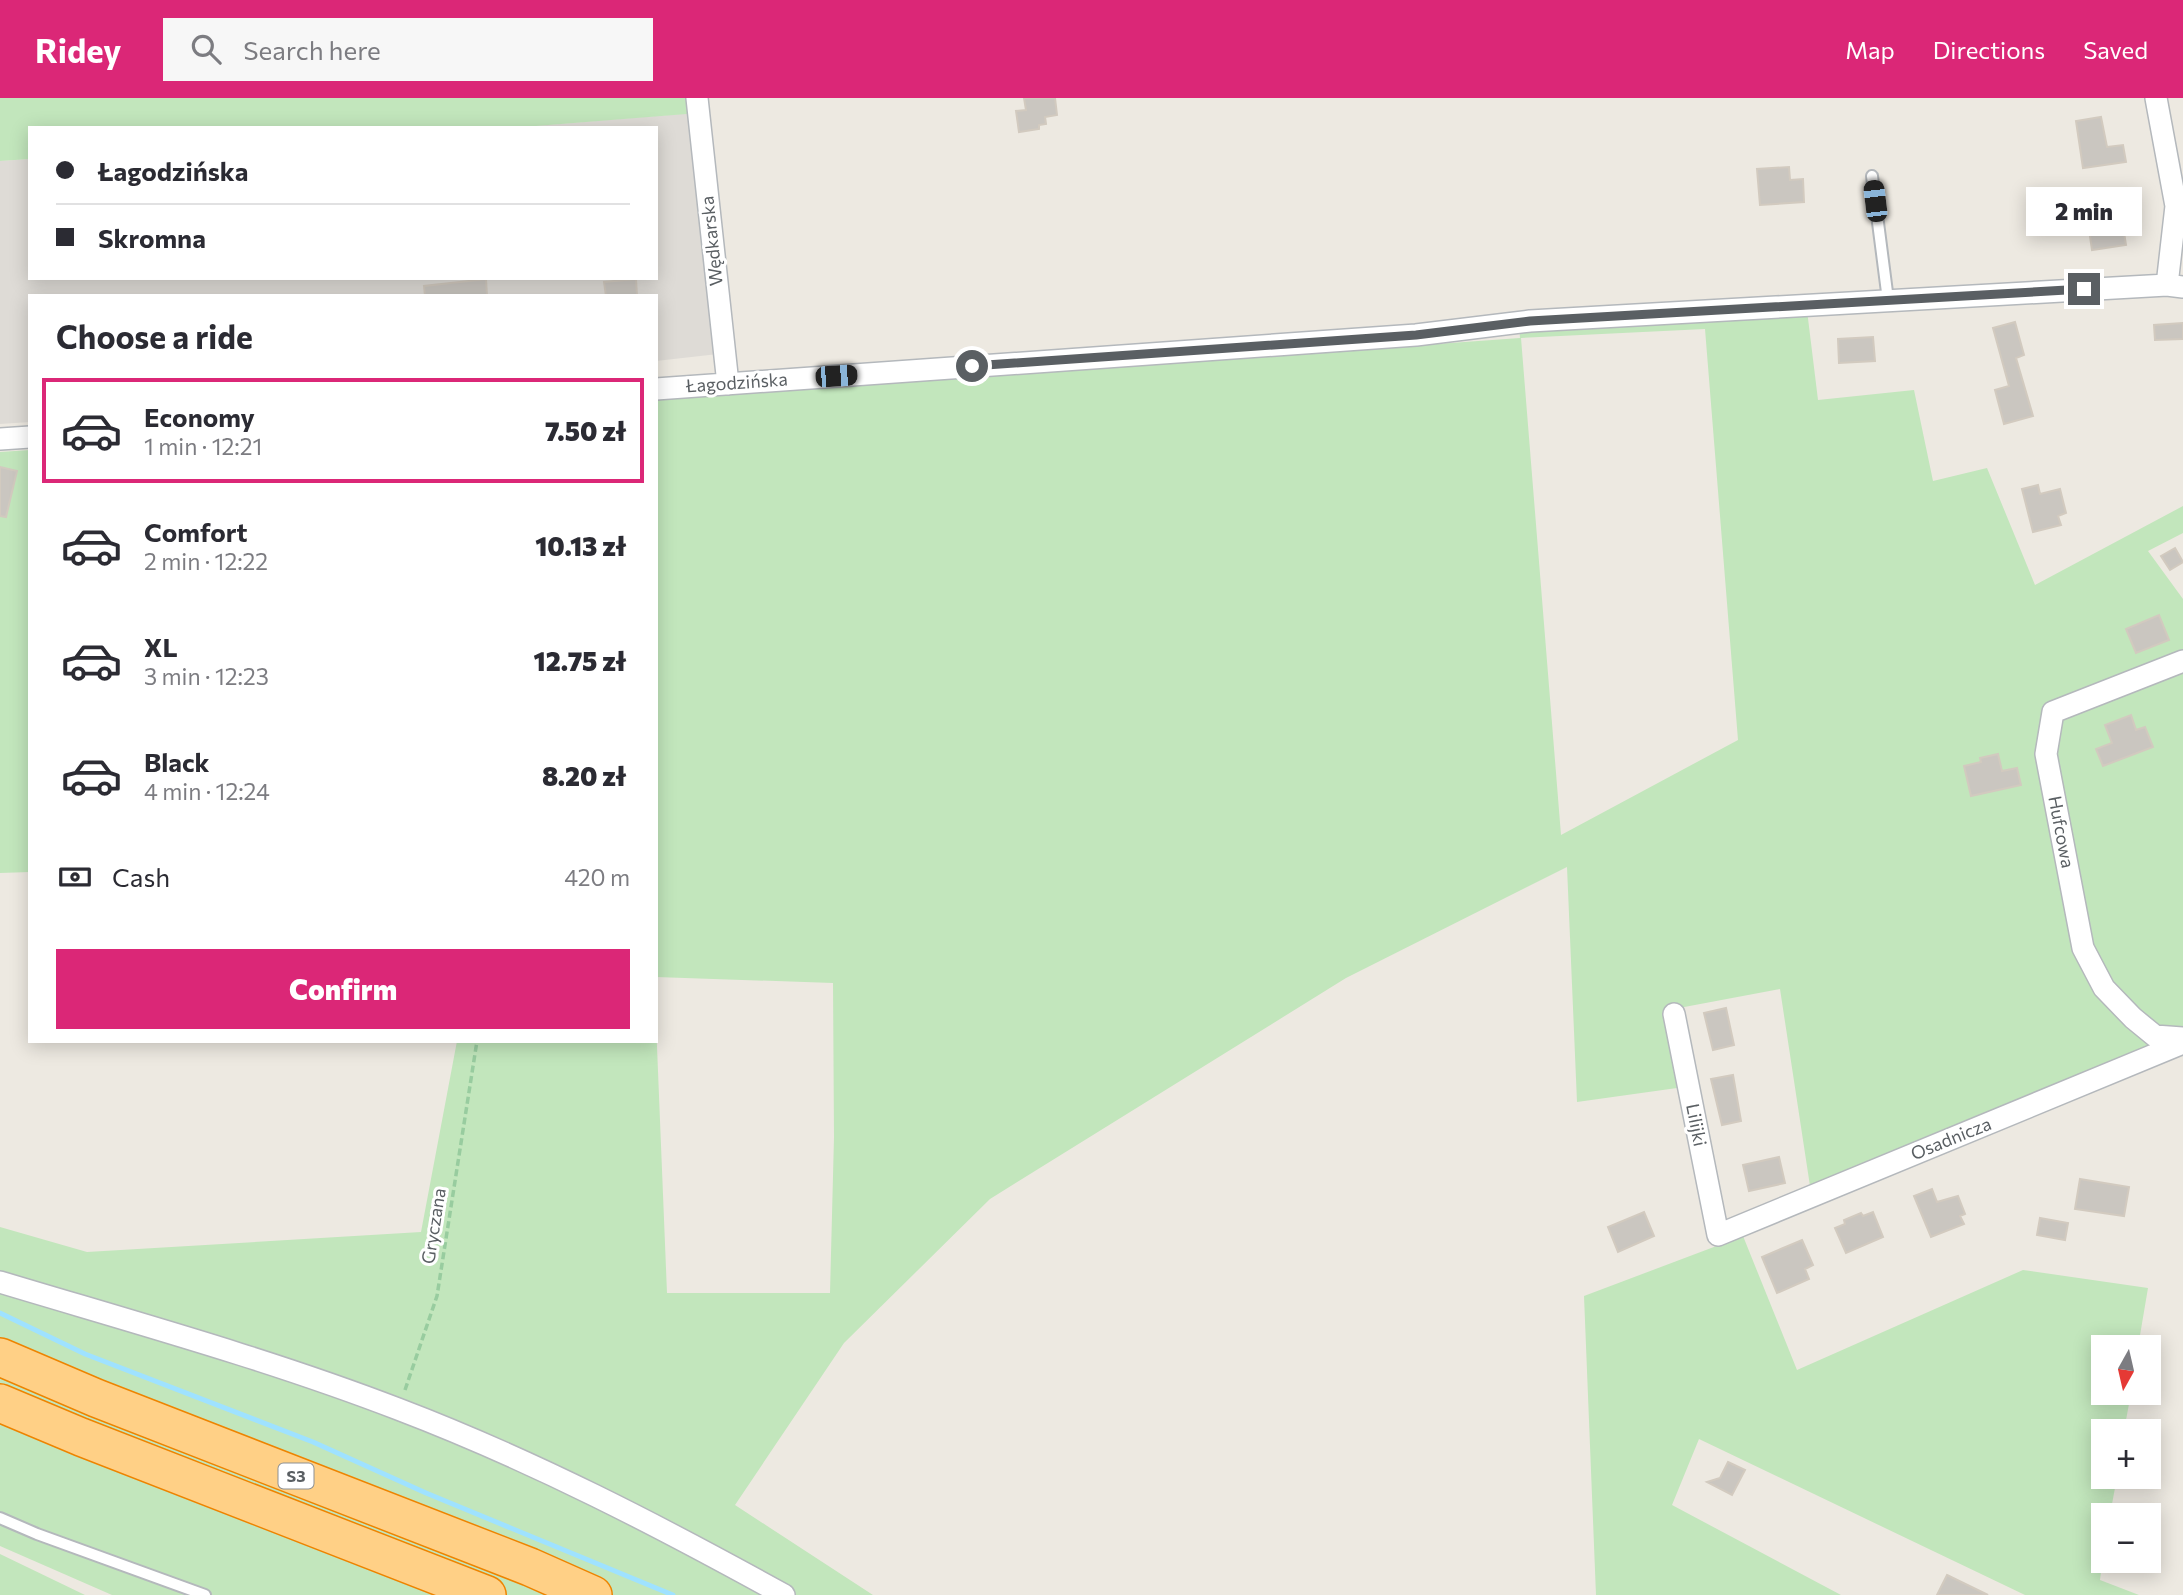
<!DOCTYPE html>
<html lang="en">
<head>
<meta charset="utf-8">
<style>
  body { margin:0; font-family:Commissioner,sans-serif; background:#f7f7f7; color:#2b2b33; height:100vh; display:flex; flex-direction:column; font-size:26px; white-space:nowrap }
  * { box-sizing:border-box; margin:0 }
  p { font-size:23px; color:#7c7c81 }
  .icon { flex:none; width:38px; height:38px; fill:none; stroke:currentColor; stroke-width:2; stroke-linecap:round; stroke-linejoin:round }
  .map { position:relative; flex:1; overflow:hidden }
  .side { position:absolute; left:28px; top:196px; width:630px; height:749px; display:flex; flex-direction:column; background:#fff; border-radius:0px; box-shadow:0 4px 18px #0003 }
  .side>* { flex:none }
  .hud { position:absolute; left:28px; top:28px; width:630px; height:154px; border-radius:0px; box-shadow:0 4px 18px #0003; display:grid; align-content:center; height:154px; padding:0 28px; background:#fff }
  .needle { width:46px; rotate:188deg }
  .controls { position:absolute; left:2091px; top:1237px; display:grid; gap:14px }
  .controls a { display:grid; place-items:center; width:70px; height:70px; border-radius:0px; background:#fff; box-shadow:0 4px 18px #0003; font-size:35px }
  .end { position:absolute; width:32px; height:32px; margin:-16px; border:9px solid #5a5f63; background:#fff; box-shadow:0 0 0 4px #fff }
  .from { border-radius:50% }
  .bubble { position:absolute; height:49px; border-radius:0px; background:#fff; box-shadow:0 4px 18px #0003; font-size:23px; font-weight:800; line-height:49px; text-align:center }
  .car { position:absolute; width:21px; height:42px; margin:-21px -10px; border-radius:9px; box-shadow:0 0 5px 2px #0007; background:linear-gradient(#222 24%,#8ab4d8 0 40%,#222 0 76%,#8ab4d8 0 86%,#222 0) }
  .hud b { display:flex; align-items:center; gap:24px; height:66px; font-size:26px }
  .hud b+b { border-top:2px solid #e1e1e2 }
  .hud i { width:18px; height:18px; background:#2b2b33 }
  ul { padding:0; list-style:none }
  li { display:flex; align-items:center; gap:21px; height:105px; margin:0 14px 10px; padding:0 14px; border:4px solid transparent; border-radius:0px }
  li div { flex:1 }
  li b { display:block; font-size:26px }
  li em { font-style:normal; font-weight:800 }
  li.on { border-color:#db2777 }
  li>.icon { width:63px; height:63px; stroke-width:1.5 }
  h2 { padding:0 28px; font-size:32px; line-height:84px }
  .pay { display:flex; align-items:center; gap:18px; height:77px; padding:0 28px; font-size:26px }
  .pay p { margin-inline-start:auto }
  .primary-button { display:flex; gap:14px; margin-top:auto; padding:14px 28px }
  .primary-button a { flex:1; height:80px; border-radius:0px; background:#db2777; color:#fff; font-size:28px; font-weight:800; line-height:80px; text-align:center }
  header { display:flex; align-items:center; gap:42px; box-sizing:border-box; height:98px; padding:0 35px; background:#db2777; color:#fff }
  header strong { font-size:33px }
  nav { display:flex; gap:38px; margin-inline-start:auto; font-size:24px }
  .search { width:490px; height:63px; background:#f7f7f7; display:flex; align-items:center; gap:18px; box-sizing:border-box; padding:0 24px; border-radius:0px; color:#7c7c81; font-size:26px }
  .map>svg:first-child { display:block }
  .industrial { fill:#dedbd6 }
  .green { fill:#c2e6bc; fill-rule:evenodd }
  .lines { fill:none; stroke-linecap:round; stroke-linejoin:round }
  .stream { stroke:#9fe2ff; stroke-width:5 }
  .building { fill:#cac6c0; stroke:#d2cabf; stroke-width:2 }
  .lane-casing { stroke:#b4b8bc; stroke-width:14 }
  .street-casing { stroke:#b4b8bc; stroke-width:24 }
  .highway-casing { stroke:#ee8400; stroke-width:40 }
  .path { stroke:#98cc9f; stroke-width:3.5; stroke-dasharray:7 3.5; stroke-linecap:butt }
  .lane { stroke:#fff; stroke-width:10 }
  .street { stroke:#fff; stroke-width:21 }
  .highway { stroke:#ffd086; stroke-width:37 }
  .route { stroke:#5a5f63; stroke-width:9 }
  .labels { text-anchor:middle; stroke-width:6; stroke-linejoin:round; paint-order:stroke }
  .shield { fill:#fff; stroke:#8c8f92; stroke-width:2 }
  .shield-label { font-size:16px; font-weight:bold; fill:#5a5f63 }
  .street-label { font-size:18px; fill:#5a5f63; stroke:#fff }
</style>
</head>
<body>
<header>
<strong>Ridey</strong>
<div class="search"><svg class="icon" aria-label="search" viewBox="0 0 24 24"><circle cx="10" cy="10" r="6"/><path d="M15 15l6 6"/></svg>Search here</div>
<nav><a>Map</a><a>Directions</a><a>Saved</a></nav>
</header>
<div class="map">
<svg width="2183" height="1497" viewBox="0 0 2183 1497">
  <rect width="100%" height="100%" fill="#ede9e1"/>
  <path class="industrial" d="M691,15l27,241 -62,7v-65h-626v126l-30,2v-263l30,-2v119h626v-150h-145z"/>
  <path class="green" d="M0,0h697l2,15 -188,15h-481v31l-30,2z
    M1805,196l13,106 96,-10 19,91 54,-13 48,117 148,-79v27l-35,18 35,48v443l-373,144 -30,-197 -117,22 14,77 -100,14 -10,-235 -221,111 -356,221 -146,144 -109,162 138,90h-761l-112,-49v-319l87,25 334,-20 36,-191h199v-19l11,271h163l4,-156 -1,-154 -177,-6v-577l864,-62 -2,-26zM1705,231l33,411 -177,95 -40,-497z
    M30,352v422l-30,1v-421z
    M1743,1138l54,134 226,-100 125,18 -10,59 -34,1v45h27l-7,38 -20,1v45h13l-7,38 -6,1 -1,40 -3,24 39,15h-114l-326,-156 -27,66 169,90h-245l-12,-299z
    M0,1456l85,41h-85z"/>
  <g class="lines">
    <path class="stream" d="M0,1215l85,41 228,88 113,51 247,102"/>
  </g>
  <path class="building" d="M1024,0h31l2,17 -12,2 1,7 -7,1v4l-20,3 -3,-21 10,-1z
    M2101,19l6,30 16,-2 3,17 -43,6 -7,-47z
    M1789,69l1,13 13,-1 1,23 -44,3 -3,-36z
    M2129,103l3,17 -10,2 4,25 -34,5 -6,-42z
    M486,181l1,17h-62l-1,-10z
    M636,181l1,17h-31l-2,-14z
    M2015,224l9,33 -8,3 17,58 -29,8 -9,-34 14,-4 -16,-58z
    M2183,225v16l-28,1 -1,-15z
    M1873,239l2,24 -36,2 -1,-24z
    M0,369l17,4 -11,46 -6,-1z
    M2038,387l2,9 20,-5 6,24 -8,3 3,9 -28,7 -11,-43z
    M2175,450l8,14 -13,8 -9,-14z
    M2159,517l10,25 -33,13 -10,-24z
    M2131,617l5,15 9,-3 8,20 -50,19 -7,-17 16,-6 -7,-18z
    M1998,656l4,17 15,-3 4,17 -50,11 -7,-30 17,-4 -1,-4z
    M1726,910l8,37 -21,5 -9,-37z
    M1733,977l8,46 -19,4 -11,-46z
    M1779,1059l6,26 -36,8 -6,-26z
    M2080,1081l49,8 -5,29 -49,-7z
    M1932,1091l5,13 21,-6 7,18 -5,2 4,8 -33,13 -17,-41z
    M1644,1114l10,24 -36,16 -10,-25z
    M1873,1114l10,25 -37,16 -11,-25 10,-4 -1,-4 17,-7 2,3z
    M2040,1120l28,5 -3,17 -28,-5z
    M1802,1142l11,25 -8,4 4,10 -32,14 -15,-36z
    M1728,1364l17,8 -13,25 -25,-13 13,-4z
    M1947,1477l41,20h-51z"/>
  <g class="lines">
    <defs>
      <path id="lane" d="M1872,78l16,124
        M0,1420l37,16 168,61"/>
      <path id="street" d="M697,0l31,286
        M2156,0l20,108 -9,79
        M656,291l760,-54 114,-14 637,-36 16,2
        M0,341l30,-2
        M2183,563l-130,51 -7,42 37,194 21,40 29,30 22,18 28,2
        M1674,916l44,221 465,-192
        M0,1184c133,40 268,77 398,127 134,51 261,117 386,186"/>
      <path id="highway" d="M0,1259l96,41 434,169 63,28
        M0,1305l81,34 406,158"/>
    </defs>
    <use href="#lane" class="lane-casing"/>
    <use href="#street" class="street-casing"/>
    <use href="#highway" class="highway-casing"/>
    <path class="path" d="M405,1292l32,-94 40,-255"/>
    <use href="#lane" class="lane"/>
    <use href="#street" class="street"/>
    <use href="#highway" class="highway"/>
  </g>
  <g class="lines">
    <path class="route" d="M972,268l444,-31 114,-14 554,-32"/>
  </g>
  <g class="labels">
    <rect class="shield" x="278.5" y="1365.5" width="35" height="25" rx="5"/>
    <g class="shield-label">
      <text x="296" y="1384">S3</text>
    </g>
    <g class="street-label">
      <text transform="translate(712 143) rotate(-96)" y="6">Wędkarska</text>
      <text transform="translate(737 285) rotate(-4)" y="6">Łagodzińska</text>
      <text transform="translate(2061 734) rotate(79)" y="6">Hufcowa</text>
      <text transform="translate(1696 1027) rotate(79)" y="6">Lilijki</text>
      <text transform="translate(1951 1041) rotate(-22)" y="6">Osadnicza</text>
      <text transform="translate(434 1128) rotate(-81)" y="6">Gryczana</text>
    </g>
  </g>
</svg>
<div class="controls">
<a><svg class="needle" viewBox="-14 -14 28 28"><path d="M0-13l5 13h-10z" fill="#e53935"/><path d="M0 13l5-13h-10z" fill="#7c7c81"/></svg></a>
<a>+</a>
<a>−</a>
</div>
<i class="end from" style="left:972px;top:268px"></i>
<i class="end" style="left:2084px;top:191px"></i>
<div class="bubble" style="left:2026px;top:89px;width:116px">2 min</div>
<i class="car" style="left:1875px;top:103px;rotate:353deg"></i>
<i class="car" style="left:836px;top:278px;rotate:86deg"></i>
<div class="hud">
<b><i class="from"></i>Łagodzińska</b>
<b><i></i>Skromna</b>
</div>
<section class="side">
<h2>Choose a ride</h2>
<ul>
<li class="on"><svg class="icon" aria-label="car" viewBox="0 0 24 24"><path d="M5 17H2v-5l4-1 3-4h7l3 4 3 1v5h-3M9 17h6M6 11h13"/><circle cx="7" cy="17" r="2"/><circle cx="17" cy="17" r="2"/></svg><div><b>Economy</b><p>1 min · 12:21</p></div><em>7.50 zł</em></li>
<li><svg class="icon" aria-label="car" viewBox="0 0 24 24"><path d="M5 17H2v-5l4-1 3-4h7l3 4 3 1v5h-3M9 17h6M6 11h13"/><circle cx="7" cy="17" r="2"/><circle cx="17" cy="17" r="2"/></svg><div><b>Comfort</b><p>2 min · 12:22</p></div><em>10.13 zł</em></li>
<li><svg class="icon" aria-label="car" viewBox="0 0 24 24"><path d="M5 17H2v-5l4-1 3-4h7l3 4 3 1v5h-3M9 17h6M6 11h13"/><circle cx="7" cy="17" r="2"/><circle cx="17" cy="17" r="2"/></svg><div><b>XL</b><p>3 min · 12:23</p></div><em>12.75 zł</em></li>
<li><svg class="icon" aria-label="car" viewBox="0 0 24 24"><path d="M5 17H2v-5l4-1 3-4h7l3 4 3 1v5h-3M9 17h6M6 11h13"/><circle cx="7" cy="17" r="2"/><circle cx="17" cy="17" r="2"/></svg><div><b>Black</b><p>4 min · 12:24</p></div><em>8.20 zł</em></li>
</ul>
<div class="pay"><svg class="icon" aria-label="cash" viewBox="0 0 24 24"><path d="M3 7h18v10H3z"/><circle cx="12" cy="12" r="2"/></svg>Cash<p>420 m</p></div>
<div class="primary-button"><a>Confirm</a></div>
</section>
</div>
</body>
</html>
